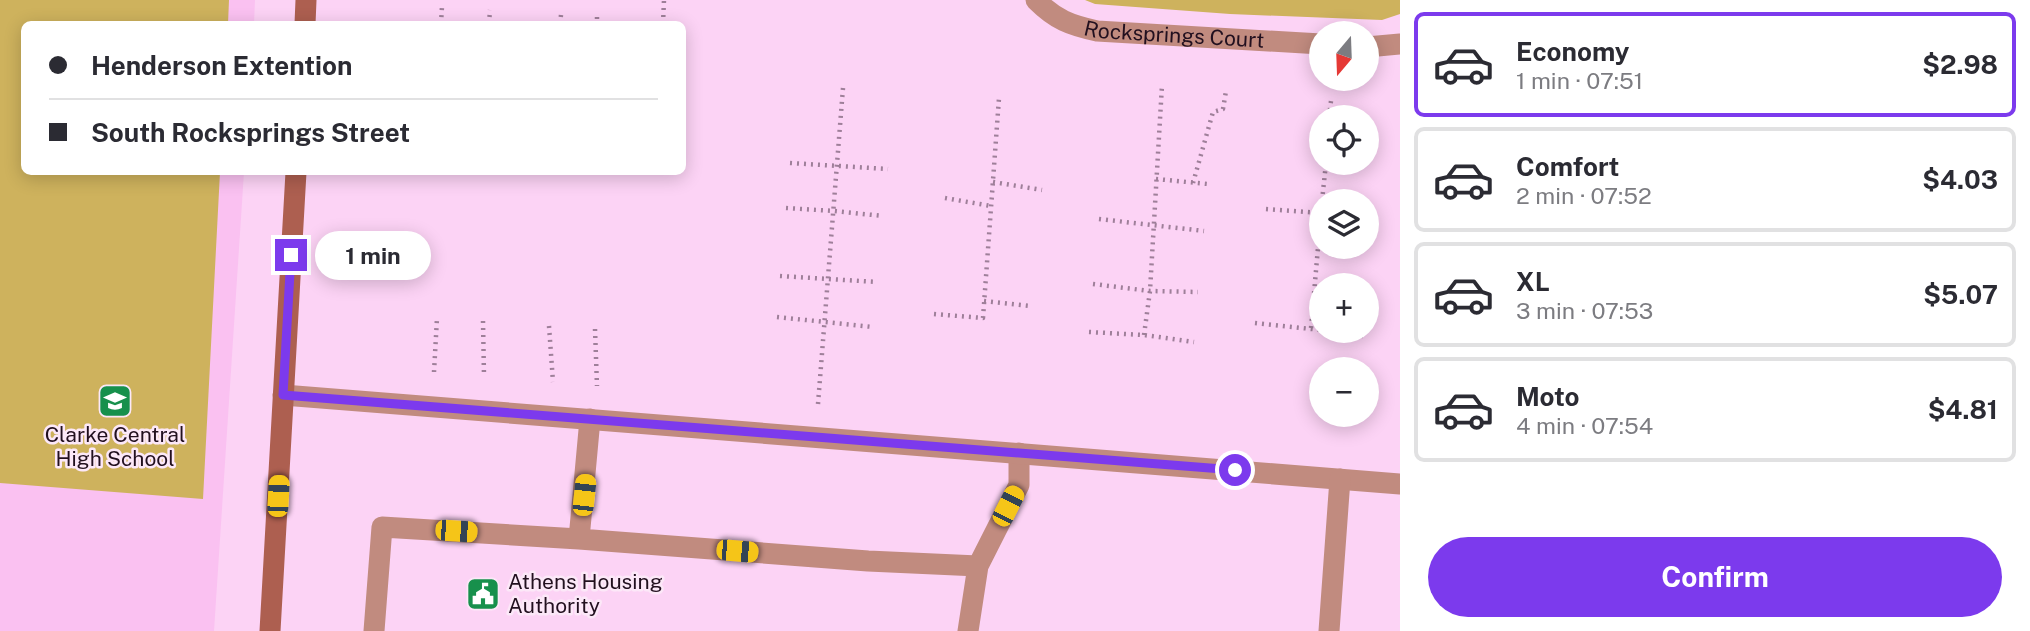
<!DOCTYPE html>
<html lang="en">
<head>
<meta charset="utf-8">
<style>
  body { margin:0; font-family:"Public Sans",sans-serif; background:#f7f7f7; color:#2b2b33; height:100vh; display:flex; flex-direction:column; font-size:26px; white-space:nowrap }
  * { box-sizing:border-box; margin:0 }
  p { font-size:23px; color:#7c7c81 }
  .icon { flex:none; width:38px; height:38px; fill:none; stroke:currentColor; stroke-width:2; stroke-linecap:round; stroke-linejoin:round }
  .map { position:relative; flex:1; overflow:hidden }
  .side { display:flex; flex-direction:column; background:#fff; width:630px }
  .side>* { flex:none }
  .hud { position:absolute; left:21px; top:21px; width:665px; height:154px; border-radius:10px; box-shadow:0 4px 18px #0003; display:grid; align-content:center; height:154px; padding:0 28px; background:#fff }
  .needle { width:46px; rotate:199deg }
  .fabs { position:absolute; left:1309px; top:21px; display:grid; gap:14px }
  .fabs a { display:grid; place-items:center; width:70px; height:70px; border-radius:50%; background:#fff; box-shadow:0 4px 18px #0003; font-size:35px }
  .end { position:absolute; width:32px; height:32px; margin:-16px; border:9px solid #7c3aed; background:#fff; box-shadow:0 0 0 4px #fff }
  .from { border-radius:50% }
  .bubble { position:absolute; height:49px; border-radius:24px; background:#fff; box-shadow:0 4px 18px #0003; font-size:23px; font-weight:700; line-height:49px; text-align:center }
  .car { position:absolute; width:21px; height:42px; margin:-21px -10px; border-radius:9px; box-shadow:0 0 5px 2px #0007; background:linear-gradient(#f5c518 24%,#345 0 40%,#f5c518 0 76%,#345 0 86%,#f5c518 0) }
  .hud b { display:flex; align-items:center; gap:24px; height:66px; font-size:26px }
  .hud b+b { border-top:2px solid #e1e1e2 }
  .hud i { width:18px; height:18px; background:#2b2b33 }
  ul { padding:12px 0 0; list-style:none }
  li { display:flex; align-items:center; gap:21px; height:105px; margin:0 14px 10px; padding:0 14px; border:4px solid #e1e1e2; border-radius:10px }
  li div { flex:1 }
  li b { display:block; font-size:26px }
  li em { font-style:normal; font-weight:700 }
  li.current { border-color:#7c3aed }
  li>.icon { width:63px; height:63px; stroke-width:1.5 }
  .button { display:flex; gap:14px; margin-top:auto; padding:14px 28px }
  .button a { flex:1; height:80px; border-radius:42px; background:#7c3aed; color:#fff; font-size:28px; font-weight:700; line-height:80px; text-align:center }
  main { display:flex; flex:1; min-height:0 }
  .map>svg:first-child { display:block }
  .built { fill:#fac1f1 }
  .green { fill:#ceb25d }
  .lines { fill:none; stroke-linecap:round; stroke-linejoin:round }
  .path { stroke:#9e7f99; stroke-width:4.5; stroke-dasharray:2 5; stroke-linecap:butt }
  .lane { stroke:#c18b7f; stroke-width:21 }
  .street { stroke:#c18b7f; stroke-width:21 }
  .secondary { stroke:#ad5f50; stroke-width:21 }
  .route { stroke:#7c3aed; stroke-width:9 }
  .labels { text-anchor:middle; stroke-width:5; stroke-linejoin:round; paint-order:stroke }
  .street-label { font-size:21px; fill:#22101f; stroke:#fce8f8 }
  .poi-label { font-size:21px; fill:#22101f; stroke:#fce8f8 }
</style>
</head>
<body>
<main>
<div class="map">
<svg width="1400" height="631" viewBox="0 0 1400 631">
  <rect width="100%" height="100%" fill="#fcd3f5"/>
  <path class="built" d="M0,0h255l-1,24h-230v148h220l-30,459h-214z"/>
  <path class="green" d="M0,0h229l-1,24h-204v148h196l-17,327 -203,-16z
    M1085,0h315v14l-18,6 -152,-6 -135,-10z"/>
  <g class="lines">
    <path class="path" d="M597,17v7
      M441,24l1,-18
      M489,24l1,-14
      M560,24l1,-9
      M663,24l1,-24
      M1329,117l2,-16
      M790,163l98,6
      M1156,179l52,5
      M993,182l49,8
      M1193,183l20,-71 10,-3 3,-18
      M945,198l46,8
      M1322,201l4,-38
      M786,208l48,3 49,5
      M1266,209l55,4
      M1367,217l6,1
      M1099,219l105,12
      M780,276l97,6
      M1093,284l57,7 48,1
      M984,301l47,5
      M934,314l49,4 16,-220
      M777,317l96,10
      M483,321l1,55
      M1255,323l66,7
      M549,326l4,56
      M1311,328l10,-115
      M595,329l2,57
      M1327,331l36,5
      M1089,332l55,3 50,7
      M1144,335l6,-44 12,-206
      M434,372l3,-54
      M818,404l25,-316"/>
    <path class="lane" d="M579,539l11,-120
      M374,631l8,-104 197,12 289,22 110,5 41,-81v-32
      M968,631l10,-65"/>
    <g class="street">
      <path id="s1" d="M1036,0c20,20 34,25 61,31l224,13"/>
      <path d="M1367,47l33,-3"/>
      <path d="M283,395l1117,89"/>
      <path d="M1329,631l11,-152"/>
    </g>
    <path class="secondary" d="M305,24l1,-24
      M270,631l26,-459"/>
  </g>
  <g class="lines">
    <path class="route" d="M291,255l-8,140 952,75"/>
  </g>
  <defs>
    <symbol id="school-square" viewBox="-11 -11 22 22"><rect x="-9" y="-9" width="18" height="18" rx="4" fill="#17904c" stroke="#fce8f8"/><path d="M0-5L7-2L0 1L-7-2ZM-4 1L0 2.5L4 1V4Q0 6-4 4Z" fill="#fff"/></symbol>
    <symbol id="civic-square" viewBox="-11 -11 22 22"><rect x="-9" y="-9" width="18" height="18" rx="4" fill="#17904c" stroke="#fce8f8"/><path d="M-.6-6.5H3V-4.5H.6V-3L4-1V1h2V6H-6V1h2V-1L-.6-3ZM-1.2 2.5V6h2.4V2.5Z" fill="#fff"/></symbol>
  </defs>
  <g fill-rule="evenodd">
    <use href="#school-square" x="96" y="382" width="38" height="38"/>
    <use href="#civic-square" x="464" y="575" width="38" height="38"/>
  </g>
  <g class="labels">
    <g class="street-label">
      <text dy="7" stroke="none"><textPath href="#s1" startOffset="147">Rocksprings Court</textPath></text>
    </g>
    <g class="poi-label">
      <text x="115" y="442">Clarke Central<tspan x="115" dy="24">High School</tspan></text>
      <text x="508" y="589" text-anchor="start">Athens Housing<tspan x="508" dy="24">Authority</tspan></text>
    </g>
  </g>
</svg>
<div class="fabs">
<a><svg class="needle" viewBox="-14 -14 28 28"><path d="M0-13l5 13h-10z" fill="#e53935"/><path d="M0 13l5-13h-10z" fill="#7c7c81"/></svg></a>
<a><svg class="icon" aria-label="locate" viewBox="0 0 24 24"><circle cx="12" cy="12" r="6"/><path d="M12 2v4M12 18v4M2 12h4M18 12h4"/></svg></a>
<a><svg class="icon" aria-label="layers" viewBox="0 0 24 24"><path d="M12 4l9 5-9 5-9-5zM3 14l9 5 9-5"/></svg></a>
<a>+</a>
<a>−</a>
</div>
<i class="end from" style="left:1235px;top:470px"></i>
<i class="end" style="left:291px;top:255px"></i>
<div class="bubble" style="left:315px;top:231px;width:116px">1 min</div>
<i class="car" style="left:584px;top:495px;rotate:6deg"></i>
<i class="car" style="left:278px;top:496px;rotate:3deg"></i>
<i class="car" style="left:1008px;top:506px;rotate:27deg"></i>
<i class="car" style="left:456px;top:531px;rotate:94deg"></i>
<i class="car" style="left:737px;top:551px;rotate:95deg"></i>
<div class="hud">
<b><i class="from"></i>Henderson Extention</b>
<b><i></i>South Rocksprings Street</b>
</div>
</div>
<section class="side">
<ul>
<li class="current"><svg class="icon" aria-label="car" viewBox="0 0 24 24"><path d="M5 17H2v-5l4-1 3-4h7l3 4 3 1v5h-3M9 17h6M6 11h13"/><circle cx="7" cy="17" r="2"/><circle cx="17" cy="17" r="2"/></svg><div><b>Economy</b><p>1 min · 07:51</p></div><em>$2.98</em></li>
<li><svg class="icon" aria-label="car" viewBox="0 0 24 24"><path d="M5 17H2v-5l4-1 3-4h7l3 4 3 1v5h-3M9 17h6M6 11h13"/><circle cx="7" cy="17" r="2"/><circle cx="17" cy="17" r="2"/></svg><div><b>Comfort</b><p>2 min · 07:52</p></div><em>$4.03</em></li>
<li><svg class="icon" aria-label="car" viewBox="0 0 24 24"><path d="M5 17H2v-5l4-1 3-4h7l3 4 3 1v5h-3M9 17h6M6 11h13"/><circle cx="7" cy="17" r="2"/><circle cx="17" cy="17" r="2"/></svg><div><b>XL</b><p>3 min · 07:53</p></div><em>$5.07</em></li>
<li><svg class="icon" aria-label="car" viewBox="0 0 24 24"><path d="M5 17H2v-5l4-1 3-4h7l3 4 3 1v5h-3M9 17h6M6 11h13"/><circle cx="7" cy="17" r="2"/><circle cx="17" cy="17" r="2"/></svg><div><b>Moto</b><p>4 min · 07:54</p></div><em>$4.81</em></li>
</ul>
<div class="button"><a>Confirm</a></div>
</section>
</main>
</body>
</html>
